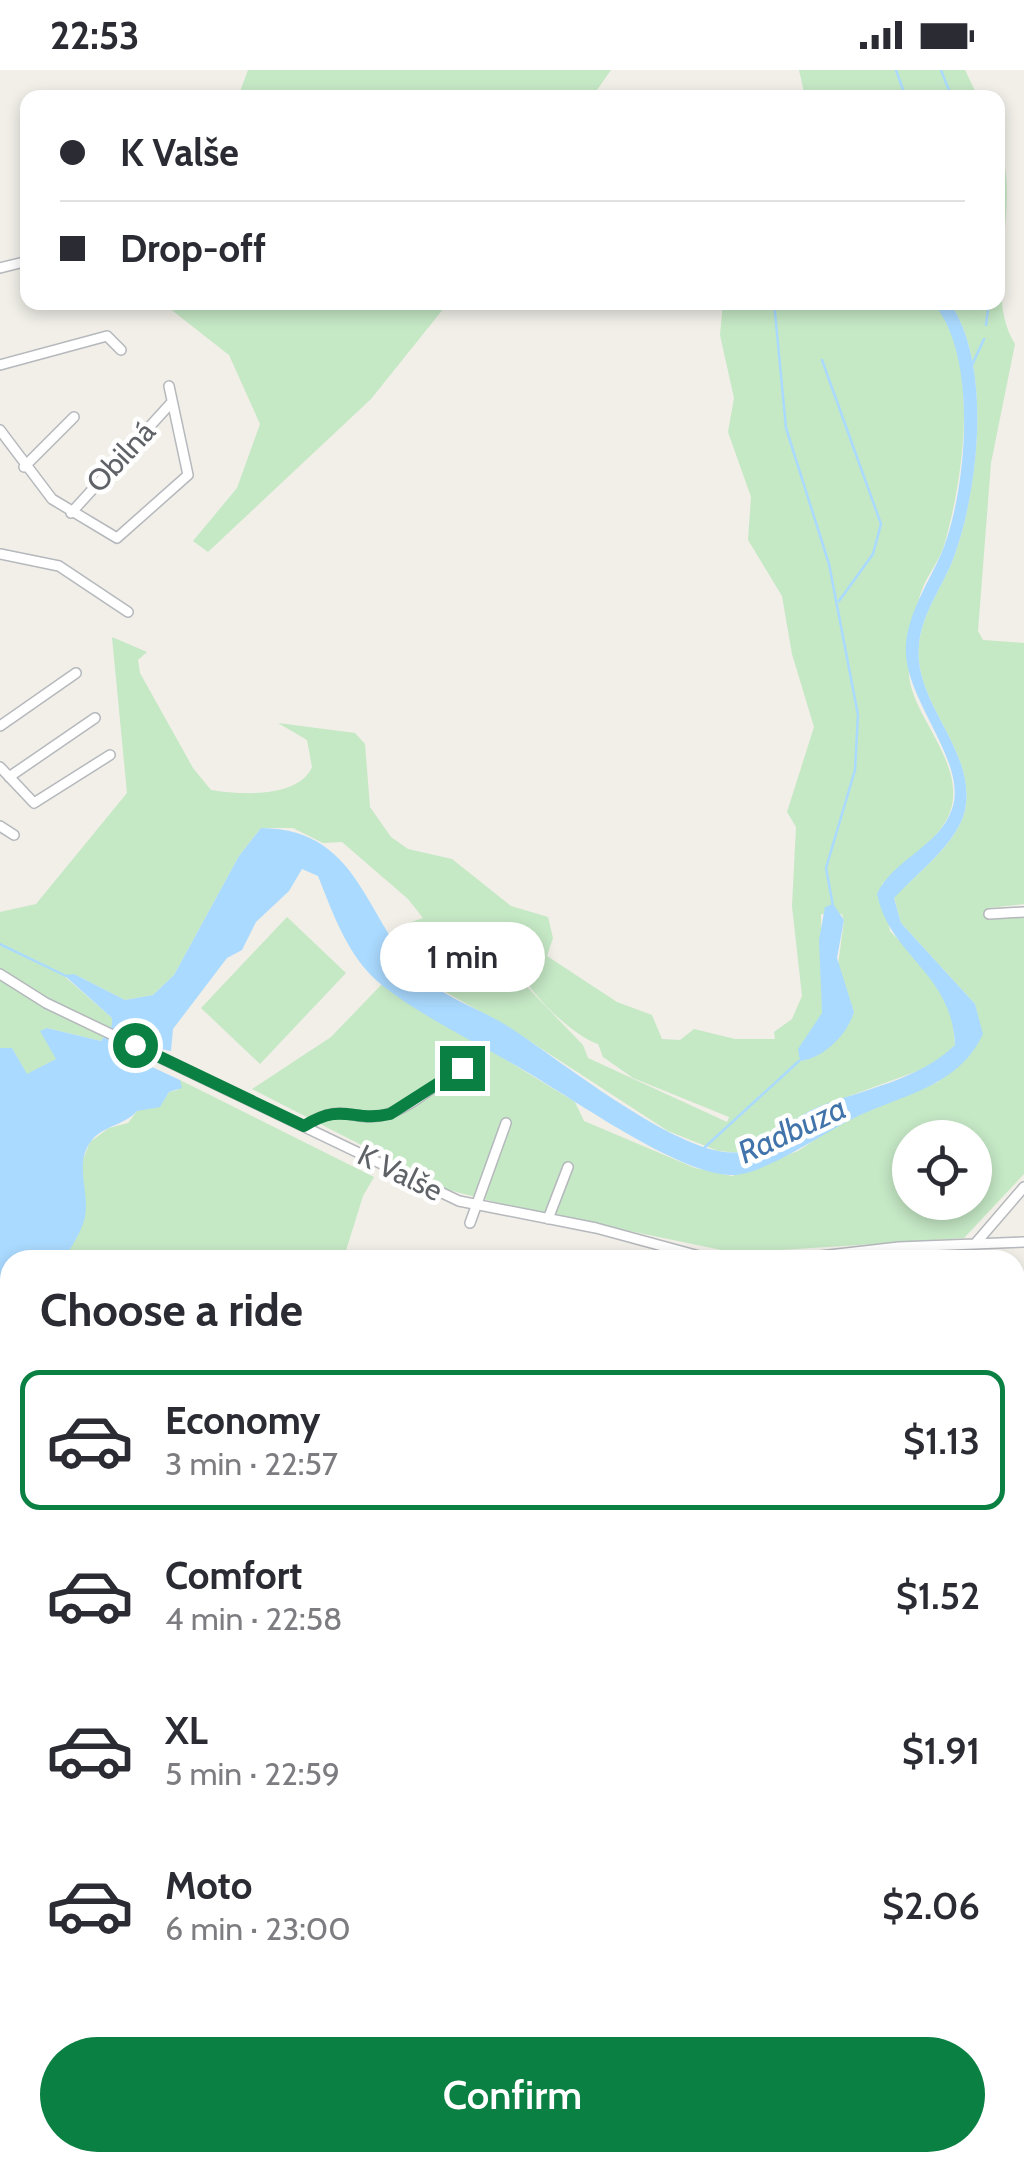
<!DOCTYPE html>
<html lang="en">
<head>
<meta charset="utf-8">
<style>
  body { margin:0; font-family:Cabin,sans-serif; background:#f2f2f3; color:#2b2b33; height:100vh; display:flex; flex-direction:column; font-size:38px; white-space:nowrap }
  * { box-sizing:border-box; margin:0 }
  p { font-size:32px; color:#7c7c81 }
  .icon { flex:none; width:55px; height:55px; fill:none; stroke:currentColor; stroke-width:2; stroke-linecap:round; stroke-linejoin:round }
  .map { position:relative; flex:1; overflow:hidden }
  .panel { position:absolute; left:0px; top:1180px; width:1025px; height:922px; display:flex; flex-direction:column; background:#fff; border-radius:30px 30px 0 0; box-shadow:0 5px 15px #0003 }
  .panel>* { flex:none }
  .top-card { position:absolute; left:20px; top:20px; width:985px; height:220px; border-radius:20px; box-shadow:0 5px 15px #0003; display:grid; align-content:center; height:220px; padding:0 40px; background:#fff }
  .fabs { position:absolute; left:892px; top:1050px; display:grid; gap:20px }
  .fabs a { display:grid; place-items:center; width:100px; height:100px; border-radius:50%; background:#fff; box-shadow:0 5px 15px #0003; font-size:50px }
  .end { position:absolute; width:45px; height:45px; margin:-22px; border:12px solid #0b8043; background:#fff; box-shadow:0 0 0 5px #fff }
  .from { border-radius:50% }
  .bubble { position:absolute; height:70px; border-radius:35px; background:#fff; box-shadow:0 5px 15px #0003; font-size:32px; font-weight:600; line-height:70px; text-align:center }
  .top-card b { display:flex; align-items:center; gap:35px; height:95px; font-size:38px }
  .top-card b+b { border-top:2px solid #e1e1e2 }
  .top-card i { width:25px; height:25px; background:#2b2b33 }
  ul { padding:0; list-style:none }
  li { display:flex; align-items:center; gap:30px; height:140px; margin:0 20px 15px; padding:0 20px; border:5px solid transparent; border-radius:20px }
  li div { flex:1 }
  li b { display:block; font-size:38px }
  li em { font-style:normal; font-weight:600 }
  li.on { border-color:#0b8043 }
  li>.icon { width:90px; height:90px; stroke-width:1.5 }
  h2 { padding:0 40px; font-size:45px; line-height:120px }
  .action { display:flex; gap:20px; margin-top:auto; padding:20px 40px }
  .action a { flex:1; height:115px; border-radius:60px; background:#0b8043; color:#fff; font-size:40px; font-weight:600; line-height:115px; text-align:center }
  .status { display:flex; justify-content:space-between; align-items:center; height:70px; padding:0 50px; background:#fff; direction:ltr }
  .status svg { height:28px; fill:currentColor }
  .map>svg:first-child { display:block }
  .green { fill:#c5e8c5; fill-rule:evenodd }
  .water { fill:#aadaff }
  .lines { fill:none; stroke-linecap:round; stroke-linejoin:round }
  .stream { stroke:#aadaff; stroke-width:2.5 }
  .minor-casing { stroke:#b5b8bc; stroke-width:12 }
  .major-casing { stroke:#f2c960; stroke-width:15 }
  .minor { stroke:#fff; stroke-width:9 }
  .major { stroke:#fff2af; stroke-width:11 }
  .route { stroke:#0b8043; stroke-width:12 }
  .labels { text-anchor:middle; stroke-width:9; stroke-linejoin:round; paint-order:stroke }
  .street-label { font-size:30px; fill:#5f6368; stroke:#fff }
  .water-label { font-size:32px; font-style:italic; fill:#4174aa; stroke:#fff }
</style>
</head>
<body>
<div class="status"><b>22:53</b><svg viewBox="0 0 49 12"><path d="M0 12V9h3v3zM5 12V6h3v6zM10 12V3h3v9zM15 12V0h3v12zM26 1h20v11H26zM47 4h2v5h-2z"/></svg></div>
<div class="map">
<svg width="1024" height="2101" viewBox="0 0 1024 2101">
  <rect width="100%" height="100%" fill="#f1efe8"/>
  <path class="green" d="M248,0h363l-19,27h-354z
    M799,0h166l13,27h-173z
    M998,71c26,62 -17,149 17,203l-24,119 -13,168 5,9 41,3v261l-36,4 36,1v265l-60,64 -228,15 -218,-45 -69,-18 -197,-101 79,-52 51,-53 193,118 9,19 111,47 37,8 66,-25 42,-28 98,-41 44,-48 -7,-30 -74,-81 -7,-26c23,-23 64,-54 71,-87 12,-60 -52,-106 -46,-165 3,-34 26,-61 36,-91 24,-69 37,-190 -5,-251l48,-1zM910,1068h65v64h-65z
    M933,232c49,57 30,177 11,244 -5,15 -15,27 -21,41 -9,22 -13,58 -14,83 -2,40 53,87 43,135 -7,34 -48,55 -70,79l8,47 28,29 33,48 4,37 -21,20 -123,45 -69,43 -24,-2 -50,-20 -160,-104 -77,-43 -28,-31v-22l6,-8 14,-5 -15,-19 -66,-57 -19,1 -30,-15h-32l-22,28 -65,119 -21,20 -28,5 -51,-26 -10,2 48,42v7l-11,16 -54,-13 9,31 -29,16 -15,-27h-12v-136l36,-8 91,-111 -15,-156 35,15 -9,8 2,13 53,95 18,22c29,5 88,8 101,-23l-5,-27 -29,-17 77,10 10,11 5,63 21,30 17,12 44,10 59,47 37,11 5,21 -6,18 70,46 35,13 10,24 18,1 14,-11 41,10h40l-1,-7 18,-13 10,-23 -10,-90 4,-79 -9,-15 27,-85 -22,-73 -10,-58 -34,-56 3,-43 -23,-65 6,-34 -14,-63 3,-32zM821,844h21l2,7 -6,44 16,47c-9,22 -29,45 -54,49l22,-48zM516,888c3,28 58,79 82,86l5,13 30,21 96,39 -2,5 -139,-64 -5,-13 -78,-81z
    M171,233v-1l277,1 -77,96 -163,153 -15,-11 44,-53 23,-64 -31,-69 -60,-47z
    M287,847l59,56 -86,91 -59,-56z
    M180,1010l194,97 -11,19 -20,64h-280l21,-40 -2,-58 8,-20 19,-14 19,-5 9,-12 24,-6 8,-13 9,-2z
    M0,1491l10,15v295l-10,-27z
    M0,1825l10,27v195l-10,6z"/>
  <path class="water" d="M933,233h17c42,61 29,183 5,251 -10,30 -33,57 -36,91 -6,59 58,105 46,165 -7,33 -49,64 -71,88l7,25 74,81 8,30c-22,48 -71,59 -116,78 -35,14 -103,65 -137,63 -53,-2 -155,-75 -203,-103 -47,-28 -100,-52 -144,-86 -35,-28 -49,-70 -65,-110l-16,-7 -13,22 -33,31 -14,28 -15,8 -54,71 -2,22 -14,-3 -5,19 28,13 2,8 -13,4 -9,15 -23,4c-14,15 -32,14 -45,29 -19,23 -2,51 -7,77 -4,16 -13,29 -22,43h-53v316l-10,-15v-513h12l15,26 29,-15 -16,-28 7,-3 54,13 11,-16v-7l-48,-43 10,-1 51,26 28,-5 21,-20 65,-119 22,-28c106,1 103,103 169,155 23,18 54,28 79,44 49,31 175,134 231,125 27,-4 52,-35 78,-45 46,-18 101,-27 137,-62 -3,-73 -65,-88 -78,-151 16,-35 62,-47 75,-85 17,-48 -51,-111 -46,-165 3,-33 23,-62 36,-92 25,-62 37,-197 -9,-249z
    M833,834l11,16 -7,38 17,54c-7,23 -30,46 -54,49l-2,-12 24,-36 -3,-73 6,-33z
    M1024,1265v190l-9,-2v-183z"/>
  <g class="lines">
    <path class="stream" d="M896,0l10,28
      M941,0l11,28
      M774,232l12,126 43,136 29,151 -3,55 -29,98 7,38
      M986,255l3,-23
      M822,290l59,164 -8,30 -34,47
      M972,295l12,-26
      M0,874l66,32
      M705,1077l94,-86"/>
    <defs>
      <path id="minor" d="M0,198l28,-7
        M0,295l107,-29 14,14
        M0,360l52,69 65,39 71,-63 -19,-89
        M24,397l50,-50
        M71,443l101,-111
        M0,484l59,12 69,46
        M0,656l76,-53
        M0,697l34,36 76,-48
        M9,707l86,-59
        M0,756l14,9
        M989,844l35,-2
        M0,904l46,29 413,198 137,27 118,32
        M304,1056c42,-27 49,-1 84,-12 27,-9 49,-32 74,-46
        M548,1149l20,-52
        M470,1153l36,-100
        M975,1174l49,-57
        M785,1190l114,-13 125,-5
        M1015,1508l9,6
        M0,2099l10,-9"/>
      <path id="major" d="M0,1802l10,26
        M132,2092l6,9"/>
    </defs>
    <use href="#minor" class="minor-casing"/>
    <use href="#major" class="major-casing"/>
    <use href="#minor" class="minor"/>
    <use href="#major" class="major"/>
  </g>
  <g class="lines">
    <path class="route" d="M135,975l169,81c40,-25 48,-3 86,-12l72,-46"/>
  </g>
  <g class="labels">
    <g class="street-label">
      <text transform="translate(121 387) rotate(-47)" y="10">Obilná</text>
      <text transform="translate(400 1103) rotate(26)" y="10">K Valše</text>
    </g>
    <g class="water-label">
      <text transform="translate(792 1060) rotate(-25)" y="11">Radbuza</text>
    </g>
  </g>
</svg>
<div class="fabs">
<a><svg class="icon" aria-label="locate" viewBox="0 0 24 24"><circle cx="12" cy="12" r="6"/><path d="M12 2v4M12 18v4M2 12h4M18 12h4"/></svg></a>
</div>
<i class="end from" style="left:135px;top:975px"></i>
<i class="end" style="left:462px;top:998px"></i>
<div class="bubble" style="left:380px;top:852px;width:165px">1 min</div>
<div class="top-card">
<b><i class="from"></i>K Valše</b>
<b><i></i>Drop-off</b>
</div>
<section class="panel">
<h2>Choose a ride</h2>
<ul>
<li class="on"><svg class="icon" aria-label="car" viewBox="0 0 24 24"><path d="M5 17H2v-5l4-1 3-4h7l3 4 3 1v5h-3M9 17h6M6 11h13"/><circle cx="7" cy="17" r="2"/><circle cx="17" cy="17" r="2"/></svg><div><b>Economy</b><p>3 min · 22:57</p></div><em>$1.13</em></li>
<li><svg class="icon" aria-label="car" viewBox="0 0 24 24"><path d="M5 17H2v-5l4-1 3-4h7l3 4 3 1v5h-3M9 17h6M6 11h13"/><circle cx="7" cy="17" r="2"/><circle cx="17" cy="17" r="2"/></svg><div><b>Comfort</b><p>4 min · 22:58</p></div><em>$1.52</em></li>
<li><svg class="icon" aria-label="car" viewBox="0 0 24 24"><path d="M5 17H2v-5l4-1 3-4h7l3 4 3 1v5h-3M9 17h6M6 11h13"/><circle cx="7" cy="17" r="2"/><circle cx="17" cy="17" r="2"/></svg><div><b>XL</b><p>5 min · 22:59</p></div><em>$1.91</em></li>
<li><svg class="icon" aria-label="car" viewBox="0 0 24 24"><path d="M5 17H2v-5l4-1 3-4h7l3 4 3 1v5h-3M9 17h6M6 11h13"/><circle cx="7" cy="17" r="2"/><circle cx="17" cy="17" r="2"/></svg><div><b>Moto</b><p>6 min · 23:00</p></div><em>$2.06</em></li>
</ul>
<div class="action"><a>Confirm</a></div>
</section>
</div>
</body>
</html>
